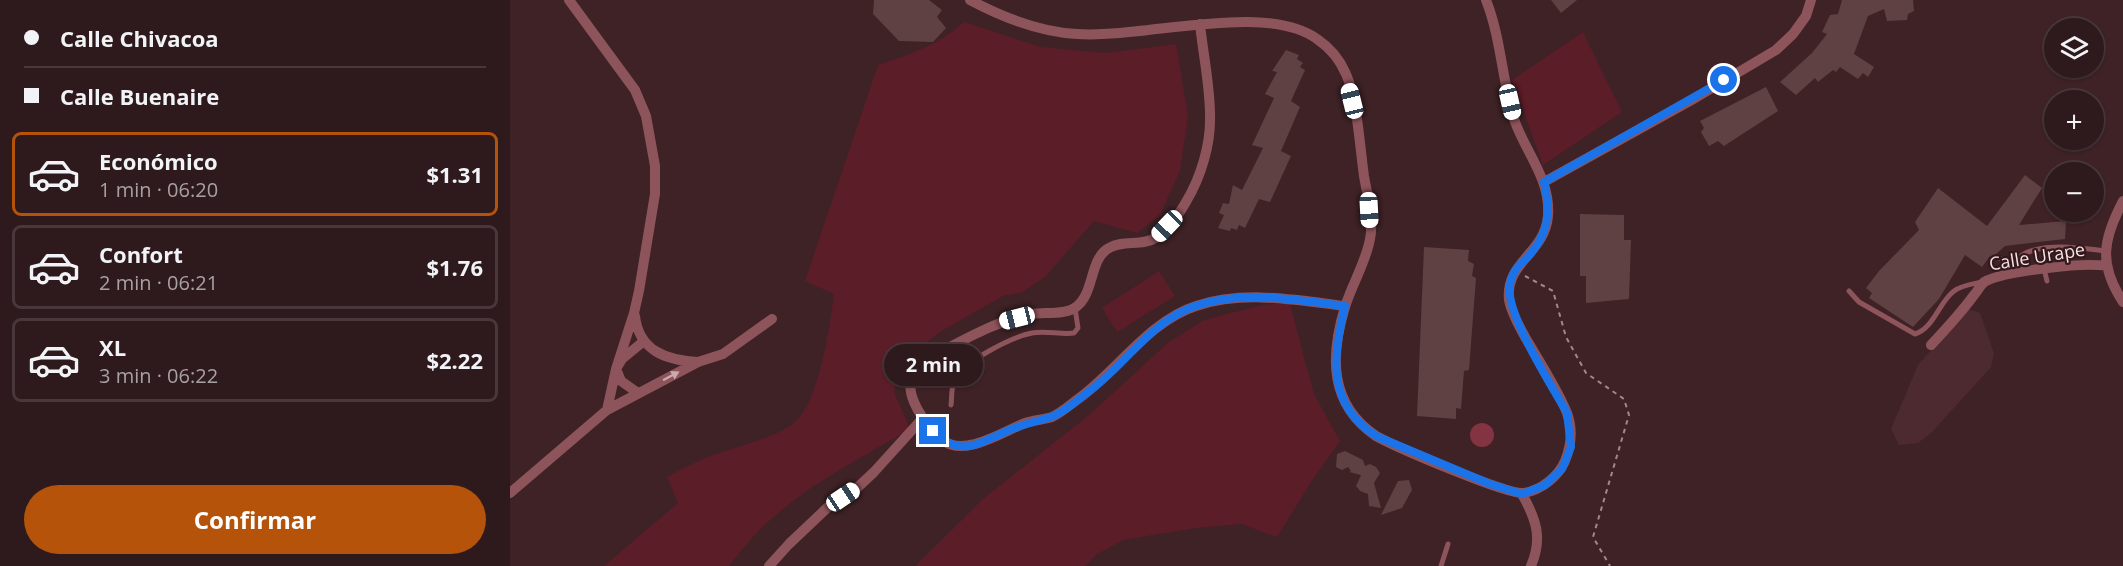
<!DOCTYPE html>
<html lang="es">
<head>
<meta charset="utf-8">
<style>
  body { margin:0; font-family:"Open Sans",sans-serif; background:#362325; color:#f1f3f6; height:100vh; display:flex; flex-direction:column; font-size:22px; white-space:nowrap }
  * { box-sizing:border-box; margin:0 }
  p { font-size:20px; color:#a7a1a3 }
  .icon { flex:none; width:33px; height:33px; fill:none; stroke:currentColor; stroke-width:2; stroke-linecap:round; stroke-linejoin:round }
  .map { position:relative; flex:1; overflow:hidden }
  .sheet { display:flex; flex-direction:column; background:#2e1a1c; width:510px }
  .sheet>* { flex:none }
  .hud { display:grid; align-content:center; height:132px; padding:0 24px; background:#2e1a1c }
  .buttons { position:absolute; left:1534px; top:18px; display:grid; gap:12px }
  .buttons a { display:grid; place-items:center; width:60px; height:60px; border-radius:50%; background:#2e1a1c; box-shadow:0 2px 4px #0004,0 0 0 2px #49383b; font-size:30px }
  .end { position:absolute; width:27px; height:27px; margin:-14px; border:8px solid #1a73e8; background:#fff; box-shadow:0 0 0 3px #fff }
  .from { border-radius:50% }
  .bubble { position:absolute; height:42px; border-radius:21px; background:#2e1a1c; box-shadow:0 2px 4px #0004,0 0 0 2px #49383b; font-size:20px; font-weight:700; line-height:42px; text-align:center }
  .car { position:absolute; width:18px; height:36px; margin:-18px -9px; border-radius:8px; box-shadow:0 0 4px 2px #0007; background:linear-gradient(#fff 24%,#345 0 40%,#fff 0 76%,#345 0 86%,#fff 0) }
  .hud b { display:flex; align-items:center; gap:21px; height:57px; font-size:22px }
  .hud b+b { border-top:2px solid #49383b }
  .hud i { width:15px; height:15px; background:#f1f3f6 }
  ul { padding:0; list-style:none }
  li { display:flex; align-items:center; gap:18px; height:84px; margin:0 12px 9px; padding:0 12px; border:3px solid #49383b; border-radius:9px }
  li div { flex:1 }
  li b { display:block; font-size:22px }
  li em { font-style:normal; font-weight:700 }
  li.current { border-color:#b45309 }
  li>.icon { width:54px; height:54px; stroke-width:1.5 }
  .action { display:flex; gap:12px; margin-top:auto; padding:12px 24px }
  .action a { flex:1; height:69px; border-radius:36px; background:#b45309; color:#fff; font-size:24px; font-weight:700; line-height:69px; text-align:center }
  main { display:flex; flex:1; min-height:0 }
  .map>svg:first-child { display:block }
  .built { fill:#4d2a2f }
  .green { fill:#5b1d28 }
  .water { fill:#833341 }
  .building { fill:#5f4043 }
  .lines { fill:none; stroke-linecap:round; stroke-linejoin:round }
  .path { stroke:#a0898b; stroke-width:2; stroke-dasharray:4.5 4.5; stroke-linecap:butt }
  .service { stroke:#8e545b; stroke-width:5 }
  .minor { stroke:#8e545b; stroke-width:10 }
  .oneway { fill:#cca9ad }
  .route { stroke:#1a73e8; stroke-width:8 }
  .labels { text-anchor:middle; stroke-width:4.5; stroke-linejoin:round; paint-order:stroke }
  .street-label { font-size:18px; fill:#f5e2e3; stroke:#33181c }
</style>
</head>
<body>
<main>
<section class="sheet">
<div class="hud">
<b><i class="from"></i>Calle Chivacoa</b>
<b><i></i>Calle Buenaire</b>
</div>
<ul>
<li class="current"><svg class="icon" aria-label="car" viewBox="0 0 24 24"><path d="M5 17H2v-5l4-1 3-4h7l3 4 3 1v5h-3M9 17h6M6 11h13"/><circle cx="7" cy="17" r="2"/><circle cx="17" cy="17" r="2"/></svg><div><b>Económico</b><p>1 min · 06:20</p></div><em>$1.31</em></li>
<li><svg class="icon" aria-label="car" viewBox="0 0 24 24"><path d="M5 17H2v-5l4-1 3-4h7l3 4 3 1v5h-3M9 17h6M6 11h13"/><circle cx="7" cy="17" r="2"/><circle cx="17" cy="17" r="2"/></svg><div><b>Confort</b><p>2 min · 06:21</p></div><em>$1.76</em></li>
<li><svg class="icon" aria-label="car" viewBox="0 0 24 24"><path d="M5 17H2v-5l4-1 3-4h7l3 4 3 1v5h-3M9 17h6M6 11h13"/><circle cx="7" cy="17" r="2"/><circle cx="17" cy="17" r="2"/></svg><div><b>XL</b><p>3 min · 06:22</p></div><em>$2.22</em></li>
</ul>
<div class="action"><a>Confirmar</a></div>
</section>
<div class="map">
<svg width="1613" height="566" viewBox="0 0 1613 566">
  <rect width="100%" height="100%" fill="#3e2225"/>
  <path class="built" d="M1458,309l12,4 14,40 -3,14 -59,65 -14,11 -19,2 -8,-16 27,-64z"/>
  <path class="green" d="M454,22l77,25 64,6 71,-9 12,72 -8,55 -20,44 -23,18 -43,-12 -49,56 -22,15 -20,4 -63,36 -27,21 -16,20 -3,19 16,37c-52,31 -112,60 -154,105 -10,10 -18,21 -27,32h-125l74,-63 -11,-26c15,-8 30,-16 46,-22 22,-8 64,-18 81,-32 25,-20 36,-98 40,-129l-29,-13 73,-216c33,-11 60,-20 86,-43z
    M1073,32l39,80 -79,53 -31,-85z
    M649,271l16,25 -58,36 -15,-24z
    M770,303l10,1 24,90 26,47 -27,38 -36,58 -36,-13 -45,4 -73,12 -27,15 -11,11h-170l68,-67 106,-84 80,-73 35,-22 58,-15z"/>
  <path class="water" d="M960 435a12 12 0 1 1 24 0a12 12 0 1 1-24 0Z"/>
  <path class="building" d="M364,0h55l13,10 -5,7 9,11 -13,14 -34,-1 -26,-27z
    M1041,0h26l-16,13z
    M1332,0h71l1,11 -6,3 -1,6 -20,1 -3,-12 -16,7 -14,38 20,13 -6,10 -5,-4 -5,6 -18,-12 -4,5 -3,-2 -15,12 -3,-4 -19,17 -16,-13 32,-29 15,-19 -5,-2 8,-17 8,-1z
    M776,50l13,5 -2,4 6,4 -3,4 5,3 -14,31 9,6 -19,44 10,5 -21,46 -11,-3 -14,29 -6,-3 -2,5 -6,-2 -1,3 -12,-3 6,-13 -5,-2 4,-10 6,1 4,-19 9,5 21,-42 -11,-3 22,-47 -9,-4 12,-22 -5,-1z
    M1256,87l12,24 -54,35 -6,-5 -9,5 -8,-14 3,-4 -4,-7z
    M1515,175l17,13 -23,37 47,-4 -1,18 -60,7 -10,9 -1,4 -4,-3 -8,11 -17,-12 -26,44 -26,28 -44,-29 3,-5 -6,-5 13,-17 40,-41 -4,-8 23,-34 49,38z
    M1070,214l44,1v25h7l-2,59 -43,4v-27h-6z
    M914,247l45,3 -1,11 6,3 -2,12 4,2 -7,92 -5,1 -3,38 -5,-1v11l-39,-3z
    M835,451l18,9 2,6 5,-2 6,3 4,6 -6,10 7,25 -12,-2 -1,-12 -8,-3 -4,-5 5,-11 -12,-3 2,-1 -3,-4 -6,3 -6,-3 1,-13z
    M899,480l3,10 -10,18 -21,7 17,-34z"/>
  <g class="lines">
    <path class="path" d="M1015,276l28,15 13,46 20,36 38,26 5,16 -36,122 17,29"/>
    <path class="service" d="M1489,258l12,6 -1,10
      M1501,264c6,-5 12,-11 20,-13 22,-7 52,-3 75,0
      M1534,269l3,12
      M1339,291l10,11 56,32c19,-6 24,-32 39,-43 8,-6 19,-7 28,-9
      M441,405c1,-7 0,-16 3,-23 7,-20 58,-45 78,-49 14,-3 28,2 42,0l4,-5 -3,-20
      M931,566l7,-22"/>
    <path class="minor" d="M59,0l66,90 11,26 9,50v28l-16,97 -5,22 -18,56 -9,41
      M460,0c32,17 70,32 107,34 66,5 187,-33 240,5 12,8 23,21 29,35 11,24 14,74 18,102 3,18 10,45 6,63 -4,23 -18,45 -25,68 -15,49 -16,97 31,129 20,11 131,59 148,57 17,-3 34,-16 41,-32 6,-15 8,-32 2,-48 -9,-23 -29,-54 -42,-76 -6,-11 -14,-25 -16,-37 -4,-38 36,-47 39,-84 3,-37 -23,-64 -34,-97 -12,-39 -13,-81 -28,-119
      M690,24c3,30 10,61 10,91 1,29 -9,62 -24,87 -7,12 -17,27 -29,35 -15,10 -33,2 -48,11 -20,11 -14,45 -33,59 -10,8 -31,5 -44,7 -39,7 -75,30 -109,47 -13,12 -16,24 -9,41 5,12 11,20 20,30 3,3 6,7 10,9 21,16 60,-10 81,-18 8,-3 18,-3 27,-6 9,-4 18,-12 26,-18 39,-28 71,-78 118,-93 48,-16 100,-6 149,0
      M1034,182l146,-81 86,-51 17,-16 13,-18 5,-16
      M1613,201c-20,38 -25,63 0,101
      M125,316c4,35 31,44 62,46
      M1421,345c15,-16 30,-32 43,-50 4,-4 7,-12 12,-14 19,-10 99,-19 120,-15
      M128,393l-17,-12 -5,-12 6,-10 22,-18
      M0,493l97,-83 91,-48 25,-8 49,-35
      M1012,494c14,25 21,44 9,72
      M259,566l20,-22 39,-37 30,-20 16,-15 48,-53"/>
  </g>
  <defs><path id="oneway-solid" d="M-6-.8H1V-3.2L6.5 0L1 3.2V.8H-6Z" transform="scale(1.5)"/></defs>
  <use class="oneway" href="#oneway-solid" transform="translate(161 376) rotate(-28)"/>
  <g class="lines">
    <path class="route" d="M423,431c27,27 44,13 74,0 16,-7 28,-9 44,-14 14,-5 29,-19 41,-28 35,-27 60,-68 103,-83 48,-16 101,-6 150,0 -12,52 -19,97 31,130l114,48 32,10 23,-9 17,-16 9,-22 -4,-34c-15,-27 -63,-101 -57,-129 2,-12 8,-18 17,-26 22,-24 24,-46 17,-76l180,-102"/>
  </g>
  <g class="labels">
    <g class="street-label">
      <text transform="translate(1527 257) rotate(-9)" y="6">Calle Urape</text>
    </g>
  </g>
</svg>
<div class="buttons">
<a><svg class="icon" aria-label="layers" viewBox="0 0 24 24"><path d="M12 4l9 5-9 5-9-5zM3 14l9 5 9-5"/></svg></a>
<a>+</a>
<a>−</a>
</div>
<i class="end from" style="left:1214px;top:80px"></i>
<i class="end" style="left:423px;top:431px"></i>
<div class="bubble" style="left:374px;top:344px;width:99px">2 min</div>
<i class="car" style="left:842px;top:101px;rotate:346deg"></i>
<i class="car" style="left:1000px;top:102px;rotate:167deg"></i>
<i class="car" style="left:859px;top:210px;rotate:177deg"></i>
<i class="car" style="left:657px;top:226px;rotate:224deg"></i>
<i class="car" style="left:507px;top:318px;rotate:256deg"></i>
<i class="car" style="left:333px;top:497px;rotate:56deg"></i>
</div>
</main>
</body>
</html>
